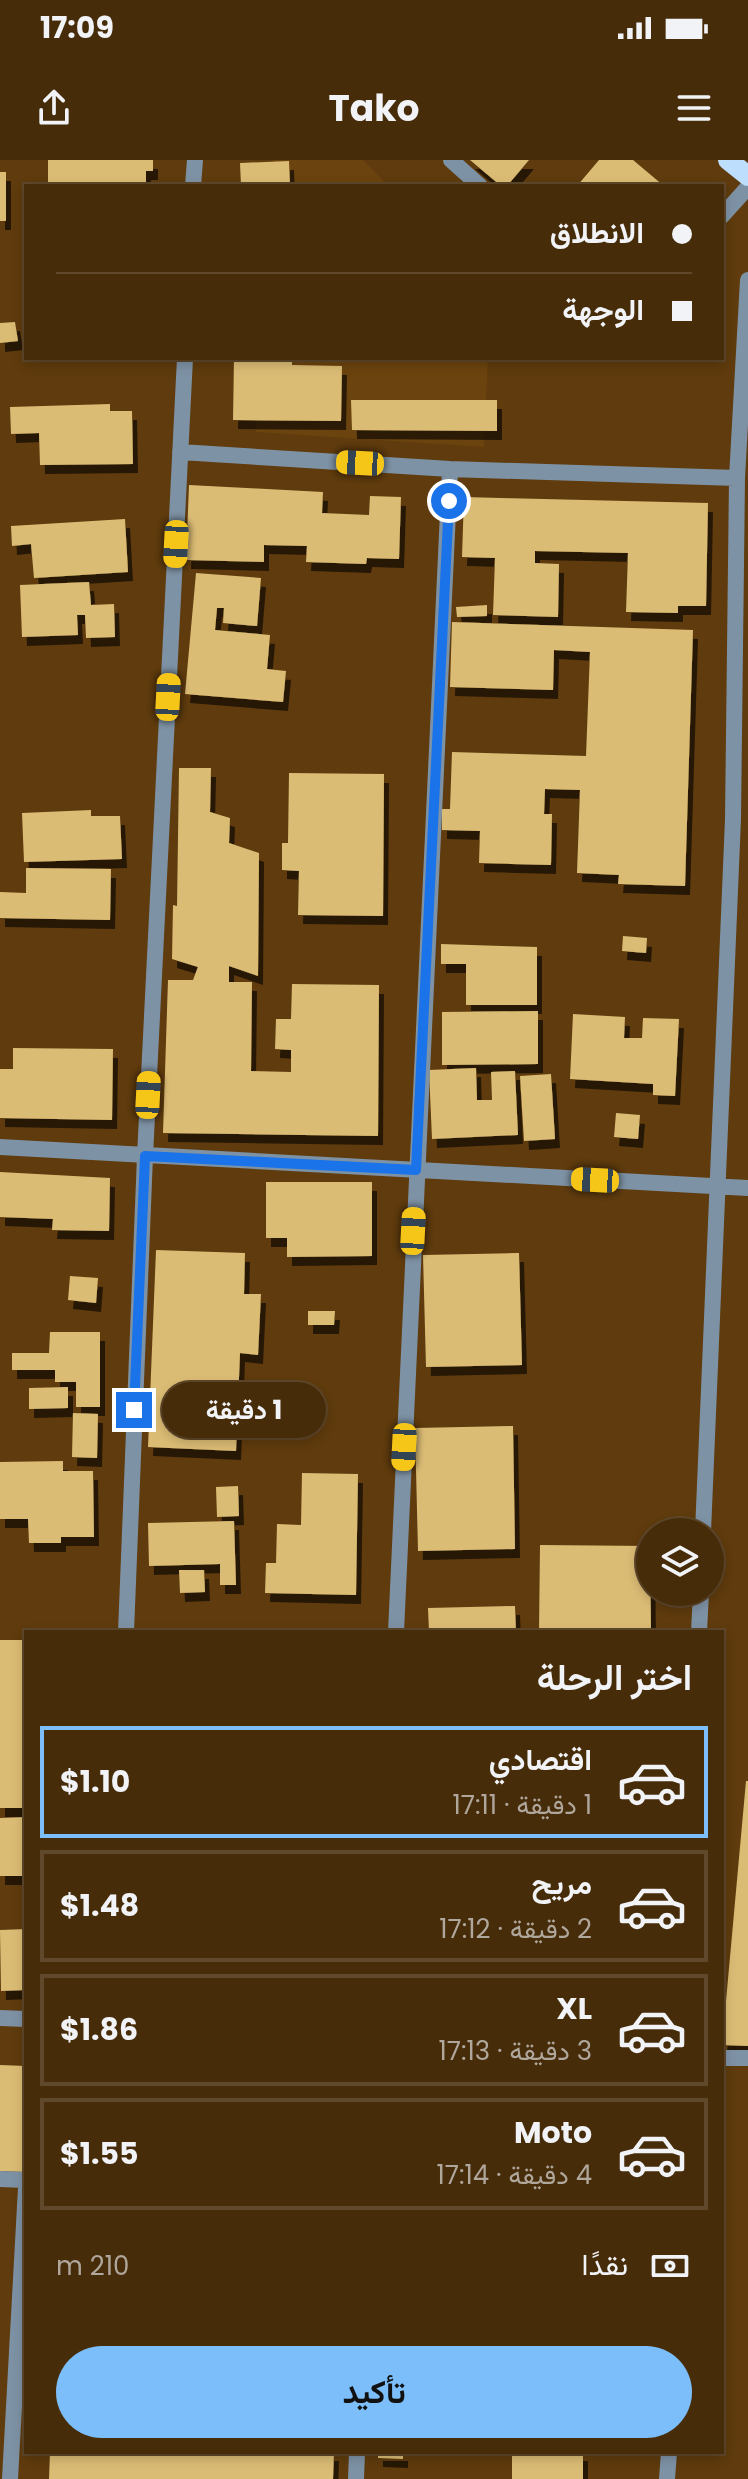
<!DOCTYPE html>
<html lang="ar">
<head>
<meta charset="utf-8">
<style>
  body { margin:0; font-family:Poppins,Vazirmatn,sans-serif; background:#4e3413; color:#f1f3f6; direction:rtl; height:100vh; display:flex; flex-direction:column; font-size:30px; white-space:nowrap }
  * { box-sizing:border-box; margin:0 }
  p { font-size:26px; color:#b0a79c }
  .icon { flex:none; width:44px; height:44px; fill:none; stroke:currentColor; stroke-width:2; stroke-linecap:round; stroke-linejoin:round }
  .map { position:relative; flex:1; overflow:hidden; direction:ltr }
  .details { position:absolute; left:24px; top:1470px; width:700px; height:824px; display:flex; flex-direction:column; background:#472c0a; border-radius:0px; box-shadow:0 4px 12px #0003,0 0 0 2px #5f482b; direction:rtl }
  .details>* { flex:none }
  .banner { position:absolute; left:24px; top:24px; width:700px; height:176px; border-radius:0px; box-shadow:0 4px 12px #0003,0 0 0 2px #5f482b; direction:rtl; display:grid; align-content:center; height:176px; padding:0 32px; background:#472c0a }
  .buttons { position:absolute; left:636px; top:1358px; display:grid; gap:16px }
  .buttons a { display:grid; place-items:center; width:88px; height:88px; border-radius:50%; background:#472c0a; box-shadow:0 4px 12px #0003,0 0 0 2px #5f482b; font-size:40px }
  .end { position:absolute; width:36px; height:36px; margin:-18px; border:10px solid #1a73e8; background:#fff; box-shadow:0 0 0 4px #fff }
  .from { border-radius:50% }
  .bubble { position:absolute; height:56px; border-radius:28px; background:#472c0a; box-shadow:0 4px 12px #0003,0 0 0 2px #5f482b; font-size:26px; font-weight:700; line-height:56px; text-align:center; direction:rtl }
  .car { position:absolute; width:24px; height:48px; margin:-24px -12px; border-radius:10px; box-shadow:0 0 6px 2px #0007; background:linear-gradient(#f5c518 24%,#345 0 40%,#f5c518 0 76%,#345 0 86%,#f5c518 0) }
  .banner b { display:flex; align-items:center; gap:28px; height:76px; font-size:30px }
  .banner b+b { border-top:2px solid #5f482b }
  .banner i { width:20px; height:20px; background:#f1f3f6 }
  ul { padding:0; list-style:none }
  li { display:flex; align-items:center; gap:24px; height:112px; margin:0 16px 12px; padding:0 16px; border:4px solid #5f482b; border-radius:0px }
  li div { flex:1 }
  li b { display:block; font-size:30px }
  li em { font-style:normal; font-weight:700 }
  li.selected { border-color:#7cbef9 }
  li>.icon { width:72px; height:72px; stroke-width:1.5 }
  h2 { padding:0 32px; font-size:36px; line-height:96px }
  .pay { display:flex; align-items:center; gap:20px; height:88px; padding:0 32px; font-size:30px }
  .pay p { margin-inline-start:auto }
  .cta { display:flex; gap:16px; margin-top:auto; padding:16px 32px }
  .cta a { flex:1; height:92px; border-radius:48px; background:#7cbef9; color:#111; font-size:32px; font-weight:700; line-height:92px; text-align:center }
  .status { display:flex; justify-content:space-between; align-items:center; height:56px; padding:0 40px; background:#472c0a; direction:ltr }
  .status svg { height:22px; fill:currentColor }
  header { display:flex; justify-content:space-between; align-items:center; height:104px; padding:0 32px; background:#472c0a; font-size:36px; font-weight:700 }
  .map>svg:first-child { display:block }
  .built { fill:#6b430e }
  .building { fill:#dbbc75; filter:url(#shadow) }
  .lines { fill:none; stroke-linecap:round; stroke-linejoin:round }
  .minor { stroke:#7e92a5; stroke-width:16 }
  .tertiary { stroke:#7e92a5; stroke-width:16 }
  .primary { stroke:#bddefc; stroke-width:20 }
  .route { stroke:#1a73e8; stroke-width:10 }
</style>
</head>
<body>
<div class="status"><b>17:09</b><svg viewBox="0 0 49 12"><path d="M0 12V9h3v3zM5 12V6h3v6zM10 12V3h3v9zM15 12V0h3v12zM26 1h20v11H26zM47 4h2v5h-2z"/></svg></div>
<header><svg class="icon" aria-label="menu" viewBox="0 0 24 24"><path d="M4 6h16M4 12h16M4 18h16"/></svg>Tako<svg class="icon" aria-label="share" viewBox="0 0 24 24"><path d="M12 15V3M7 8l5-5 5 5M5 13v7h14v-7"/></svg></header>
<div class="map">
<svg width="748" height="2319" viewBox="0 0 748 2319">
  <defs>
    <filter id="shadow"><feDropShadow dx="5" dy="9" stdDeviation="0" flood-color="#0009"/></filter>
  </defs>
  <rect width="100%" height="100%" fill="#5f3b0d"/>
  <path class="built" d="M273,0h90l26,26h-118z
    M260,198h228l-4,89 -228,-15z"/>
  <path class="building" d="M48,0h105v11h-7v15h-98z
    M470,0h59l-22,26h-6z
    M599,0h34l31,26h-87z
    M289,1l1,25h-49l-1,-23z
    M0,12h6v49h-6z
    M15,162l3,19 -18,2v-20z
    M234,198h58v7l50,1 -1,55 -108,-1z
    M351,240h146v31l-145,-1z
    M110,244v7h22l1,53 -93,1 -1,-32 -28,1 -1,-27z
    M189,325l134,7 -1,21 47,2 1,-19 31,1 -2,62 -32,-1 -1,6 -60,-2 1,-16 -43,-1v17l-78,-2z
    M464,337l244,6 -2,103h-28v7l-52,-1 2,-59 -93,-2v12l24,1 -1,53 -65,-2 2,-57 -33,-1z
    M125,359l3,53 -94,6 -3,-34 -19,2 -1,-20z
    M196,413l65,5 -4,48 -34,-3 1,-15h-7l-2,22 55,5 -3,34 19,2 -3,31 -98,-8z
    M89,422l2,23 23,-1 1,33 -29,1 -1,-23h-8l1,20 -56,2 -2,-52z
    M487,445v11l-30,1 -1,-10z
    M452,462l241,8 -8,256 -67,-2 1,-9 -42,-2 3,-83 -35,-1 -1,25h8l-1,51 -72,-2 1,-32 -38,-1v-21h8l2,-57 134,4 4,-104 -36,-2 -1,40 -103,-3z
    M179,608h32l-1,44 20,6 -1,25 30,10 -1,123 -29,-10v16h23l-1,89 40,1v-22l-16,-1 1,-30h15l1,-35 87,1 -1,151 -215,-3 5,-153h25l5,-13 -26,-8 1,-54 4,1z
    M289,613l95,1 -1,142 -85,-1 1,-44 -17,-1v-27h6z
    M91,650v6h29l2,43 -98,3 -2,-49z
    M26,708l85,1 -1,51 -110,-2v-26l26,1z
    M623,776l24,2 -1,15 -24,-2z
    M441,784l96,3v58h-71v-41h-25z
    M538,851v53l-96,1v-53z
    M573,854l52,3 -1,21h18l1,-20 36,1 -4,77 -22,-1v-11l-83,-5z
    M13,888l100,1 -1,71 -112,-2v-49h13z
    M476,908l1,32h15l-1,-28 24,-1 3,64 -86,4 -3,-69z
    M551,914l4,65 -31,2 -4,-65z
    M616,953l24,2 -2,24 -24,-2z
    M0,1012l110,6 -1,53 -57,-1 1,-11 -53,-2z
    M266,1022h106v74l-85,1v-19h-21z
    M156,1090l89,3 -1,41h17l-3,61 -18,-2 -4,98 -88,-4z
    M519,1093l3,112 -96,2 -3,-112z
    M70,1116l28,2 -2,25 -28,-3z
    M308,1151h27l-1,14h-26z
    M50,1172h50v75h-24v-25h-21v-12h-43v-17h37z
    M68,1227v21l-39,1v-21z
    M73,1253l25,1 -1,44 -25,-1z
    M513,1266l2,123 -97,2 -3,-123z
    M63,1301v10h30l1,66h-33v6h-32l-1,-24h-28v-57z
    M302,1313l56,1 -2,121 -91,-2 1,-30h10l1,-39 24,1z
    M238,1326l1,30 -22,1 -1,-30z
    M234,1361l2,64h-16v-21l-71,2 -1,-43z
    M540,1385l110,1 1,86h-112z
    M179,1410h25l1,22 -25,1z
    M515,1446l1,26h-87l-1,-24z
    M0,1480h26v168h-26z
    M746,1621h2v265l-26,-1z
    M26,1657v59h-26v-58z
    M26,1769v61l-25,1 -1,-61z
    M0,1905l26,1v106l-26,-1z
    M50,2292h284l-1,27h-284z
    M378,2292h25v7l-25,-1z
    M512,2292h71v27h-71z"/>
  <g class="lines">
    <path class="minor" d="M451,0l29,26
      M193,26l2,-26
      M722,56l26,-29
      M180,292l270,17 287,9
      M0,987l748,41
      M703,1372l30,-713 4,-341 11,-198
      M126,1472l19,-476 40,-798
      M396,1472l54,-1163
      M699,1472l2,-40
      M0,2019l26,1
      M10,2319l16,-291
      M356,2319l1,-27
      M667,2319l2,-27"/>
    <path class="tertiary" d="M0,1858l26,1
      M722,1898h26"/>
    <path class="primary" d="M728,0l20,16"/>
  </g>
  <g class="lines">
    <path class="route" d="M134,1250l11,-254 271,14 33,-669"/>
  </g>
</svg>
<div class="buttons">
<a><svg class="icon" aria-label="layers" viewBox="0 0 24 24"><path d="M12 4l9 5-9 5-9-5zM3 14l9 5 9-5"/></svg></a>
</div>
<i class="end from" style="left:449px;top:341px"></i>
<i class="end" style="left:134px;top:1250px"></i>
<div class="bubble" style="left:162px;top:1222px;width:164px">1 دقيقة</div>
<i class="car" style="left:360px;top:303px;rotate:273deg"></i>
<i class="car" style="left:176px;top:384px;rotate:183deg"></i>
<i class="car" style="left:168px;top:537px;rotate:3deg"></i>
<i class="car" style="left:148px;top:935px;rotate:3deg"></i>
<i class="car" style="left:595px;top:1020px;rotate:273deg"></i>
<i class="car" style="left:413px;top:1071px;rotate:3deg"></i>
<i class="car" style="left:404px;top:1287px;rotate:183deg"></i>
<div class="banner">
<b><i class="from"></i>الانطلاق</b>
<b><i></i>الوجهة</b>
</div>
<section class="details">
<h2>اختر الرحلة</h2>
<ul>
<li class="selected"><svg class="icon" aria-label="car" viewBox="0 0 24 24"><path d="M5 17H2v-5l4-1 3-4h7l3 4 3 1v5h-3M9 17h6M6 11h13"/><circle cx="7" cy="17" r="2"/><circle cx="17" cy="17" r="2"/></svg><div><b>اقتصادي</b><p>1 دقيقة · 17:11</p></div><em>$1.10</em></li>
<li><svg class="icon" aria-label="car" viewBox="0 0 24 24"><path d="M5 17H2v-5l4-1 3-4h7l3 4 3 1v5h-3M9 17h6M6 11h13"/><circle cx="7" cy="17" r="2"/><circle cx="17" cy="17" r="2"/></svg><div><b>مريح</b><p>2 دقيقة · 17:12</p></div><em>$1.48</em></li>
<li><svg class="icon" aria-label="car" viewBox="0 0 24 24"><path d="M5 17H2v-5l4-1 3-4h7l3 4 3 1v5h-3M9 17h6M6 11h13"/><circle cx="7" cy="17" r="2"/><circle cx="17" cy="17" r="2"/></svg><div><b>XL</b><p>3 دقيقة · 17:13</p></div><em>$1.86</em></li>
<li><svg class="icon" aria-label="car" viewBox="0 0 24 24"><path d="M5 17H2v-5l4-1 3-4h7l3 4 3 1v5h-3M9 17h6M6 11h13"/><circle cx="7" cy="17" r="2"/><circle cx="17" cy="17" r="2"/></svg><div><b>Moto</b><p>4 دقيقة · 17:14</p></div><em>$1.55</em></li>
</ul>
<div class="pay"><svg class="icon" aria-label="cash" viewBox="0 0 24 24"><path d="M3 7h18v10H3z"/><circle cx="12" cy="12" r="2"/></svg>نقدًا<p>210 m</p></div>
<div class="cta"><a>تأكيد</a></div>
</section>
</div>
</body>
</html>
